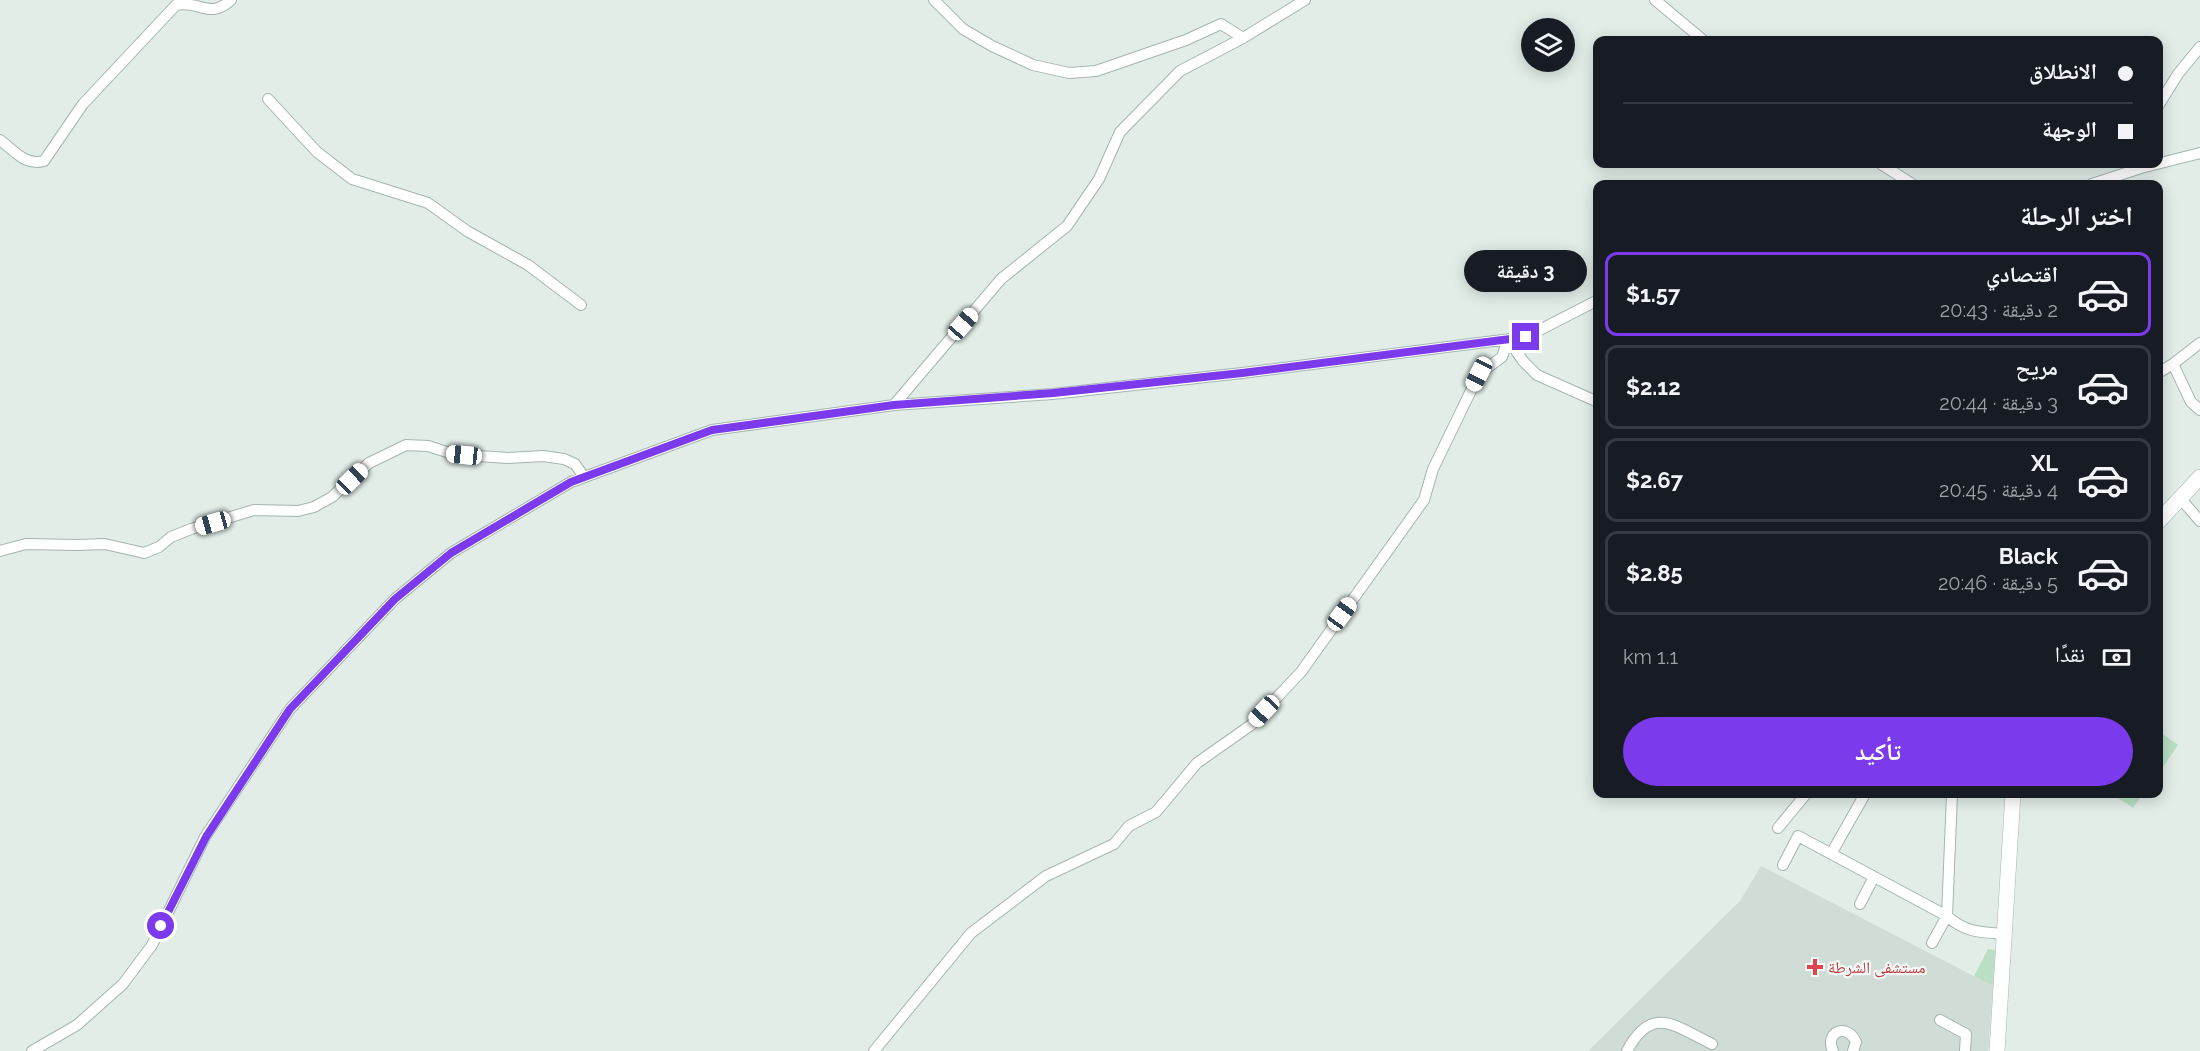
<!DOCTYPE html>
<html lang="ar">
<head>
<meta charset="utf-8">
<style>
  body { margin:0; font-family:Raleway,"Noto Naskh Arabic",sans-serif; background:#242831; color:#f1f3f6; direction:rtl; height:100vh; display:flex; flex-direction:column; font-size:22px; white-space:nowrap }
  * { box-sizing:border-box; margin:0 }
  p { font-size:20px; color:#9ea1a6 }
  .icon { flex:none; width:33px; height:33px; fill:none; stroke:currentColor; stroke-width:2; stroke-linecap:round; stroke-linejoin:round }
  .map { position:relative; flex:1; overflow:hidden; direction:ltr }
  .details { position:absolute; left:1593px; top:180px; width:570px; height:618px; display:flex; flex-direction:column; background:#171b24; border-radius:12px; box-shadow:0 3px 15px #0003; direction:rtl }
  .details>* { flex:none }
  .guide { position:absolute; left:1593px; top:36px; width:570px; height:132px; border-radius:12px; box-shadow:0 3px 15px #0003; direction:rtl; display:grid; align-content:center; height:132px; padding:0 30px; background:#171b24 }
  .tools { position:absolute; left:1521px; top:18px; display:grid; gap:12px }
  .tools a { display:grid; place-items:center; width:54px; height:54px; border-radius:50%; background:#171b24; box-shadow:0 3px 15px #0003; font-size:30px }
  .end { position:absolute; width:27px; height:27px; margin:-14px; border:8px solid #7c3aed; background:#fff; box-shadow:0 0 0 3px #fff }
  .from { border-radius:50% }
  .bubble { position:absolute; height:42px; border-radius:21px; background:#171b24; box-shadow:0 3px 15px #0003; font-size:20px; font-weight:700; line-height:42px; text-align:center; direction:rtl }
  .car { position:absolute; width:18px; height:36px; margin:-18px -9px; border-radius:8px; box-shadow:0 0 4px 2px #0007; background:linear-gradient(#fff 24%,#345 0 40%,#fff 0 76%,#345 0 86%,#fff 0) }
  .guide b { display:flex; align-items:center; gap:21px; height:57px; font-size:22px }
  .guide b+b { border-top:2px solid #363941 }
  .guide i { width:15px; height:15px; background:#f1f3f6 }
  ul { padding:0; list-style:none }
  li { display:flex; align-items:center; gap:18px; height:84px; margin:0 12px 9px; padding:0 18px; border:3px solid #363941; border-radius:12px }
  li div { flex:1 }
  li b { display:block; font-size:22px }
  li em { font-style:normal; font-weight:700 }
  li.on { border-color:#7c3aed }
  li>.icon { width:54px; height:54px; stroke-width:1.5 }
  h2 { padding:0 30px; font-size:27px; line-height:72px }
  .pay { display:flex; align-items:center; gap:15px; height:66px; padding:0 30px; font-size:22px }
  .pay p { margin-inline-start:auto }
  .action { display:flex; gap:12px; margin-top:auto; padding:12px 30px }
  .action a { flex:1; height:69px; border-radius:36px; background:#7c3aed; color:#fff; font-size:24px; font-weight:700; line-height:69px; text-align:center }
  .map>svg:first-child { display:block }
  .built { fill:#d0ddd7 }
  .green { fill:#badfc5 }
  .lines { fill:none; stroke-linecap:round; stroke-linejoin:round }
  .street-casing { stroke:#a4b5b0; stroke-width:12 }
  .secondary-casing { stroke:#a0b9b1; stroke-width:16 }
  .street { stroke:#fff; stroke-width:10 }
  .secondary { stroke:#fff; stroke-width:15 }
  .route { stroke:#7c3aed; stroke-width:8 }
  .health-dot { fill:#e0444e; stroke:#f3f9f6; stroke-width:2 }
  .labels { text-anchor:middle; stroke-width:4.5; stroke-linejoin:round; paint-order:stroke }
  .health-label { font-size:16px; fill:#be3a42; stroke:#f3f9f6; text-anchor:start }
</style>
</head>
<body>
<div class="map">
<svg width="2200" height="1051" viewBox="0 0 2200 1051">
  <rect width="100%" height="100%" fill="#e2ede8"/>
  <path class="built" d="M1761,866l232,120 -5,65h-400l152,-150z"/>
  <path class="green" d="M2159,731l19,14 -19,28z
    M2112,794h31l-10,14z
    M1988,949l7,1 -2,36 -19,-10z"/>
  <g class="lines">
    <defs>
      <path id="street" d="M934,0l29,29 29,17 41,19 36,8 27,-2 90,-31 35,-16 22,14
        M1655,0l48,40
        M268,99l49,53 35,27 76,24 39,28 61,34 53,40
        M2158,106l20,-32 22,-27
        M0,140c15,11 25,26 44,21l39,-57 93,-99c24,-5 33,15 55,-5
        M1881,164l31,20
        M2092,184l49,-16 59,-15
        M2200,343l-27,21 18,38 9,8
        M2158,373l15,-9
        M894,405l107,-126 66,-53 32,-47 21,-47 60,-61 63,-33 62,-38
        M2180,498l20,23
        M0,551l26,-7 51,1 28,-1 39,9 15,-6 12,-10 20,-8 63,-19 44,1 16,-4 18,-10 37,-34 37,-18 22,1 22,7 29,3 29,2 35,-2 21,3 11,5 9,13
        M1778,828l28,-34
        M1831,854l34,-60
        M1783,865l15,-29 149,80c19,17 33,16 58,18
        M1860,904l14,-27
        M1932,943l15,-27 5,-122
        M1940,1020l26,14 -1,17
        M32,1051l45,-26 46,-41 29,-39 53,-108 85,-128 105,-110 56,-46 120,-71 141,-52 182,-25 159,-11 189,-21 284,-36 72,-37
        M874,1051l97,-118 75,-57 68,-32 15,-18 27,-14 41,-49 54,-38 50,-53 123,-172 9,-31 46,-95 23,-17 6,-18 15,22 14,14 61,27
        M1627,1051c25,-47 48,-25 85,-7
        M1833,1051c-9,-19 14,-29 23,-9l-3,9"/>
      <path id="secondary" d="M2158,522l42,-45
        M1997,1051l16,-257"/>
    </defs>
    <use href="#street" class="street-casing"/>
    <use href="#secondary" class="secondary-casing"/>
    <use href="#street" class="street"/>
    <use href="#secondary" class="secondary"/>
  </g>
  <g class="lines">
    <path class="route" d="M161,926l45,-89 84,-128 105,-110 56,-46 120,-71 141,-52 182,-25 159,-12 189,-20 284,-36"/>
  </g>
  <path class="health-dot" d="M1812 958h6v6h6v6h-6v6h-6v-6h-6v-6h6z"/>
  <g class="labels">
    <g class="health-label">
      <text x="1828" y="973">مستشفى الشرطة</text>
    </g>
  </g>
</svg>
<div class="tools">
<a><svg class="icon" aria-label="layers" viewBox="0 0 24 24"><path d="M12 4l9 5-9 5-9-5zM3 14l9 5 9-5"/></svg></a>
</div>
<i class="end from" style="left:161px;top:926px"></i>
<i class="end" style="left:1526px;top:337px"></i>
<div class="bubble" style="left:1464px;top:250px;width:123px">3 دقيقة</div>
<i class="car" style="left:963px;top:324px;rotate:41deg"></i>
<i class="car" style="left:1479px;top:374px;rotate:207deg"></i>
<i class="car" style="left:464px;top:455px;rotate:276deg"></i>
<i class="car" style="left:352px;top:479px;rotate:46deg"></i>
<i class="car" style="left:213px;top:523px;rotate:254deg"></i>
<i class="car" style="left:1342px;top:614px;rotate:36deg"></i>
<i class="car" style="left:1264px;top:711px;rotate:223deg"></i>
<div class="guide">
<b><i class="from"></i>الانطلاق</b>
<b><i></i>الوجهة</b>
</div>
<section class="details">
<h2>اختر الرحلة</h2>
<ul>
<li class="on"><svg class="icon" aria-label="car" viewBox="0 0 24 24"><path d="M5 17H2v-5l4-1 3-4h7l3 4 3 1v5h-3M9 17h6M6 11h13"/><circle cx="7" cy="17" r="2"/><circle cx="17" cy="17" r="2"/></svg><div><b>اقتصادي</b><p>2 دقيقة · 20:43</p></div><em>$1.57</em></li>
<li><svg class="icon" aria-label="car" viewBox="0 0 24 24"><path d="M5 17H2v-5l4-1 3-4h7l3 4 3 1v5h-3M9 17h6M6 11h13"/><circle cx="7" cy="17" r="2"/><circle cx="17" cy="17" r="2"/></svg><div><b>مريح</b><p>3 دقيقة · 20:44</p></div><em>$2.12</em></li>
<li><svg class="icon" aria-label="car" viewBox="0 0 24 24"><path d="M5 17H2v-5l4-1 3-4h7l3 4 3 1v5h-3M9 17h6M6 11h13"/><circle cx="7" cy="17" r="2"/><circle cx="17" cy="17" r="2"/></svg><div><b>XL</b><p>4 دقيقة · 20:45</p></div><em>$2.67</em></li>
<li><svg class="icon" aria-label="car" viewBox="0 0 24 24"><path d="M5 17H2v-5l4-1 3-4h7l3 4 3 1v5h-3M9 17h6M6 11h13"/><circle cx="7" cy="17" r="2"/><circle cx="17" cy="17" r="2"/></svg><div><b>Black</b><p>5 دقيقة · 20:46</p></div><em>$2.85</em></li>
</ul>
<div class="pay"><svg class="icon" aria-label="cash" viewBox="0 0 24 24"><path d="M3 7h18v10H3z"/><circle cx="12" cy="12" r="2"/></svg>نقدًا<p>1.1 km</p></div>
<div class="action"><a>تأكيد</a></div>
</section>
</div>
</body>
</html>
